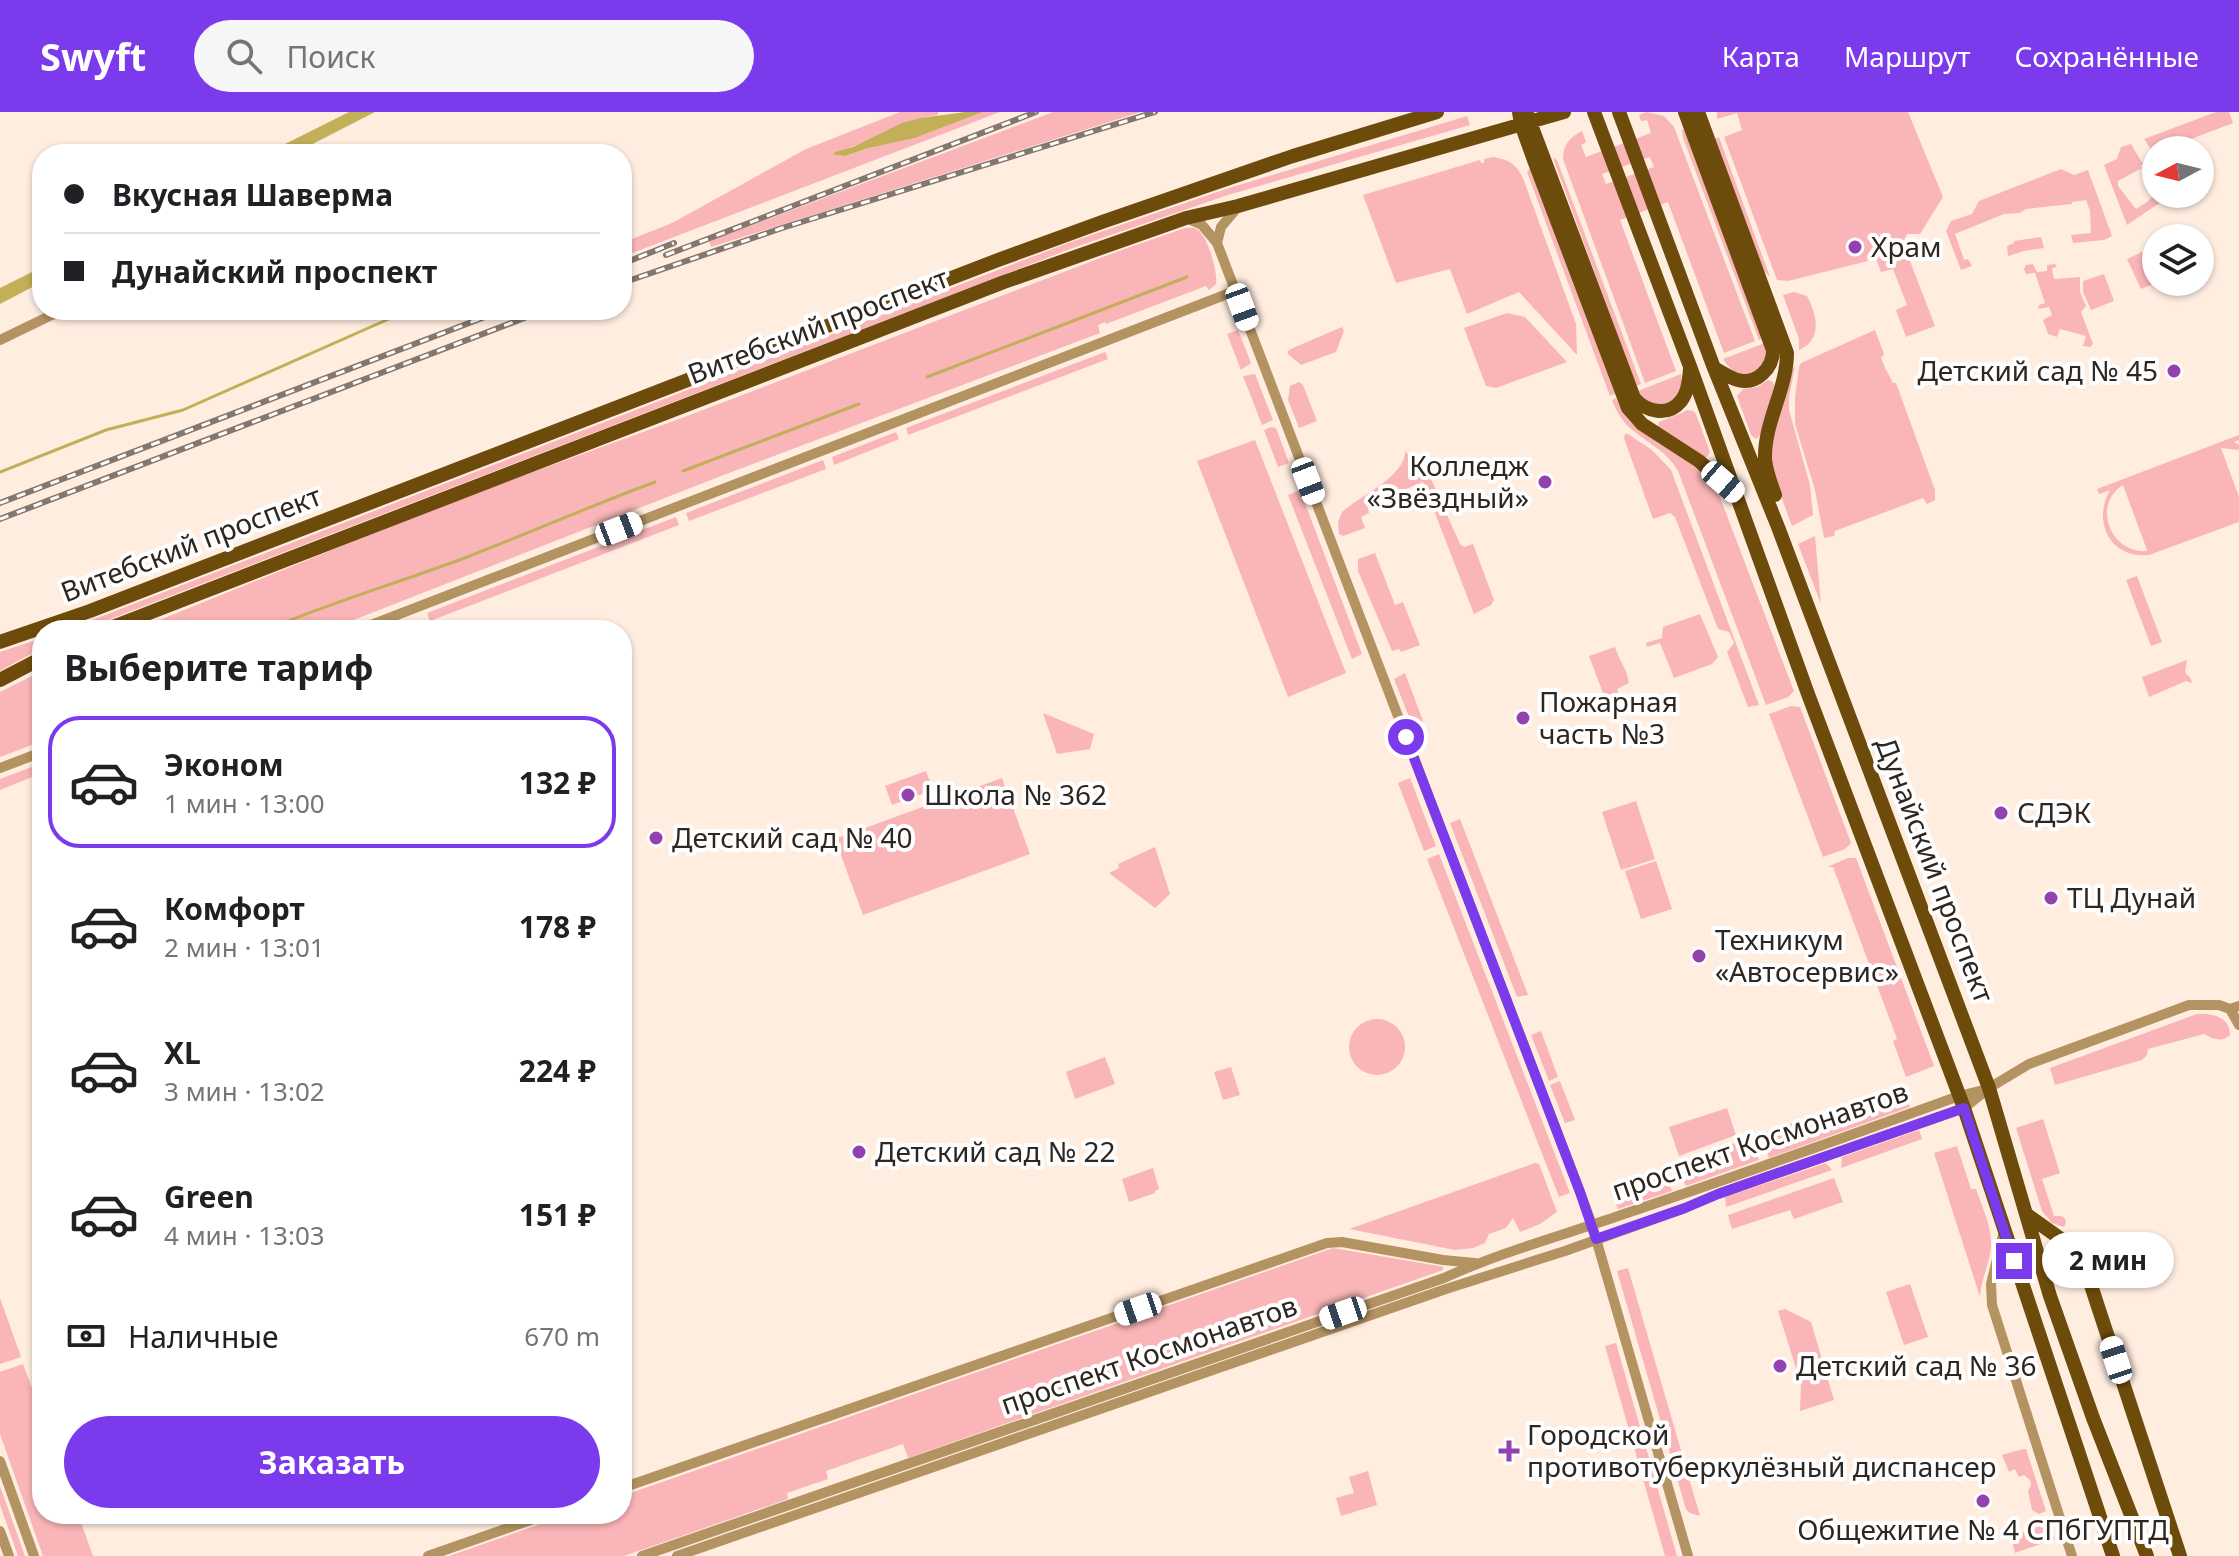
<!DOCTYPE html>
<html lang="ru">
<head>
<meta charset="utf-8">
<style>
  body { margin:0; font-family:"Noto Sans",sans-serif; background:#f6f6f6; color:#202124; height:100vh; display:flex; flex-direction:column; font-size:30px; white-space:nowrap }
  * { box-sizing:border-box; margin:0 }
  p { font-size:26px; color:#757577 }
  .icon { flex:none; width:44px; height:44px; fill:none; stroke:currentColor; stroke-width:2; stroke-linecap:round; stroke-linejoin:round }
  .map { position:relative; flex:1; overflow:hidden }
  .sheet { position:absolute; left:32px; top:508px; width:600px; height:904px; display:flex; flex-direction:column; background:#fff; border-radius:32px; box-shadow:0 2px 6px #0004 }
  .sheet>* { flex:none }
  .hud { position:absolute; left:32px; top:32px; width:600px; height:176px; border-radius:32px; box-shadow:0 2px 6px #0004; display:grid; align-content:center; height:176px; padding:0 32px; background:#fff }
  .needle { width:52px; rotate:263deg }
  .controls { position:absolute; left:2142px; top:24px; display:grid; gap:16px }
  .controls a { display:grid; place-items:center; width:72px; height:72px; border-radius:50%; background:#fff; box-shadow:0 2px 6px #0004; font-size:40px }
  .end { position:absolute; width:36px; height:36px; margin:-18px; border:10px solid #7c3aed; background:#fff; box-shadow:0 0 0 4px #fff }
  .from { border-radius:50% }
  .bubble { position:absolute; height:56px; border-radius:28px; background:#fff; box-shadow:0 2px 6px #0004; font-size:26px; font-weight:700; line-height:56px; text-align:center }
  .car { position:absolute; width:24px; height:48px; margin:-24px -12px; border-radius:10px; box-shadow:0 0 6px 2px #0007; background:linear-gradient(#fff 24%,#345 0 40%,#fff 0 76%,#345 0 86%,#fff 0) }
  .hud b { display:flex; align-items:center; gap:28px; height:76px; font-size:30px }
  .hud b+b { border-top:2px solid #e0e0e0 }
  .hud i { width:20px; height:20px; background:#202124 }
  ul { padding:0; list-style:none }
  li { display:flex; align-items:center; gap:24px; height:132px; margin:0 16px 12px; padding:0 16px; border:4px solid transparent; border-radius:32px }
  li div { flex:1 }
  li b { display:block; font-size:30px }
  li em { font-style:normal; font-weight:700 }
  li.current { border-color:#7c3aed }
  li>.icon { width:72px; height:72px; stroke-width:1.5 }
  h2 { padding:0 32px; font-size:36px; line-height:96px }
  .pay { display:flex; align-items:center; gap:20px; height:88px; padding:0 32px; font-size:30px }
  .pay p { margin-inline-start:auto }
  .cta { display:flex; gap:16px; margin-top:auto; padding:16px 32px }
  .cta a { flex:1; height:92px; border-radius:48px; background:#7c3aed; color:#fff; font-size:32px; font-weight:700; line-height:92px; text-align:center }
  header { display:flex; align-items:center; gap:48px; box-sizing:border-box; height:112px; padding:0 40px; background:#7c3aed; color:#fff }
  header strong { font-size:38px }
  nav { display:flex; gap:44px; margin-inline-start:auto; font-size:28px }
  .search { width:560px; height:72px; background:#f6f6f6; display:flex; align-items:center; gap:20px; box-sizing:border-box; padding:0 28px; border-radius:44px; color:#757577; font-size:30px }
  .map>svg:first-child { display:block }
  .green { fill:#f9b5b7; fill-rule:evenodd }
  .water { fill:#c2af58 }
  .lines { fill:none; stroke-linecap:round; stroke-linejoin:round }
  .stream { stroke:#c2af58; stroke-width:3 }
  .minor { stroke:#b49362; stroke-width:10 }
  .major { stroke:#6d4b0a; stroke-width:14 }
  .rail-casing { stroke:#83776e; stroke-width:6 }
  .rail { stroke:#fefefe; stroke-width:3; stroke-dasharray:9; stroke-linecap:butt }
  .route { stroke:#7c3aed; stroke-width:10 }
  .poi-dot { fill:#9341af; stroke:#fefefe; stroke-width:3 }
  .labels { text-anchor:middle; stroke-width:8; stroke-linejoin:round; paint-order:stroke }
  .poi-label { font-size:28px; fill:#2e2620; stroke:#fefefe; text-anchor:start }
  .street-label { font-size:28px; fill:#2e2620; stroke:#fefefe }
</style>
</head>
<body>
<header>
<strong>Swyft</strong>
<div class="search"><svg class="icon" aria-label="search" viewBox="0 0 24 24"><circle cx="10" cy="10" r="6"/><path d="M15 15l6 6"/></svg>Поиск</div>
<nav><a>Карта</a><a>Маршрут</a><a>Сохранённые</a></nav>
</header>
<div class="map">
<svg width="2239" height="1444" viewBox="0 0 2239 1444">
  <rect width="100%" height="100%" fill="#ffede0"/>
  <path class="green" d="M900,0h38v3c-34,5 -53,20 -84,31 -6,3 -12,4 -18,6l-2,3 11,1 20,-7 50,-11 68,-26h17l-378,145v-14l50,-20 134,-74z
    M1053,0h88l-430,135 -2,-6z
    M1647,0l17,4 10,11 81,214 -31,12 -56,-151 -48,18 56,151 -31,12 -82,-224c0,-14 7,-22 19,-28l4,11 -5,3 5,12 65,-24 -4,-13 -6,1 -2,-6zM1650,45l4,10 -48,17 -4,-10z
    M1717,0h191l35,85 -23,37h-13l-4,9 32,83 -29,11 -10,-27 11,-5 -14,-36 -12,3 -5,-13 -88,22 -11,-1 -53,-143 18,-7 -5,-17 -20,6z
    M2216,0h13l4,11 -47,18 1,2 -14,6 -2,-2 -5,3h-10v7l-12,-18z
    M1467,4l3,9 -242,70 -158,54 -988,381h-16l1002,-387 158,-54z
    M1685,17l79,209 -5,2 -76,-202 -1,-8z
    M1719,25l51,140 -8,-8 -48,-130z
    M2131,32l12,20 -3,2 2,2 -24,13v5l18,23 11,-7 9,-9 4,1 4,6 -37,25 -23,-60 13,-6 4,-12z
    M1493,45c15,2 23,7 30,21l53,146 1,31 -58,-63 -52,22 -17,-45 -54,14 -33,-88 117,-35 1,3h3v-4z
    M1553,46l4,2 84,224 -5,2z
    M1530,56l85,226 -5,2 -83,-224z
    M2061,57l13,6 14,-5 24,66 -8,4 -31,3 -2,-8 20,-2 -1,-22 -4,-11 -14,2v2l-46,5 -6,4 -16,1 -49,20 9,26 4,-1 4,7 -11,4 -15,-39 5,-10 21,-7 7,-13z
    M1185,116c5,0 9,-1 13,2 10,7 20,43 18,54l-7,6 -3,-4 -100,38 -1,-2 -7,3 2,8 -379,143 -393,154h-193l310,-126 245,-89 426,-163z
    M2041,125l3,11 -20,3 -16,5 -1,-10 7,-3v-2z
    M2146,138c9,7 10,21 10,32h3l-18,7 -14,-30z
    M2033,152l4,8 10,-1v-6l8,-1 2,3 -5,1 2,11 26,-2v15l6,14 -5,6 12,32 -3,3 -7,-1 3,-10 -26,-7 -3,8 -9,-3 -5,-14 9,-5 -3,-8 -11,2 1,-4 6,-2 -10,-30 -9,1 -2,-5 2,-4z
    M2104,162l10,27 -23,9 -8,-18v-11z
    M1794,180l13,4c10,19 16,43 -8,54v-11l-16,-44z
    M1507,201l18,4 42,45 -71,26 -10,-2 -22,-58z
    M1342,215l2,4 -8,21 -35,13 -13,-11v-3l5,-3z
    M1238,218l13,33 -10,7 -14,-36z
    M1875,218l9,24 -3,4 4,10 8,15h3l39,107v10l-8,4 -4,-6 -88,33 -1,5 -10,2 -9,-48 -20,-66v-26l4,-31 2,-4z
    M1765,231c6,30 -27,43 -42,16z
    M1105,240l3,7 -200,76 -2,-7z
    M1795,254l-6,31v13l21,75 3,30 -21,11 -20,-54v-33l20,-69z
    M1255,262l18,46 -11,5 -19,-49z
    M1681,262l1,9 -6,15c-16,9 -27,9 -38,-7z
    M1768,268l5,2 1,4 -13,49 -5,4 -5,-4 -14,-39 6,-7 14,-2z
    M1299,270l4,3 14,36 -18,7 -11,-28 2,-14z
    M1616,286c5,10 10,20 18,27 26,22 60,35 82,62l78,204 -6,6 -22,8 -88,-234c-12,-21 -31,-28 -48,-43 -8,-7 -14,-18 -18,-28z
    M1687,298l6,1 3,3 14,38 -3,5h-3l-46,-29 1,-6c9,-4 19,-7 28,-12z
    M1271,315l5,1 13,35 -11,4 -14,-37z
    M896,320l3,7 -65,26 -2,-8z
    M1625,322h3l24,16 19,20 88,235 -11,2 -21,-55 7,-9 -5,-11 -11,-3 -43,-112 -5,-4 -17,6 -29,-81z
    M2239,323v5l-5,2 5,3v5l-18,-2 18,49v25l-90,33c-39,4 -57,-33 -39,-65l-11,4 -2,-5zM2123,373l24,65v1c-36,3 -56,-46 -24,-66z
    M1255,328l91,233 -58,24 -91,-236z
    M1405,339l26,28 29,65 4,3 9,-3 21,56 -3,5 -17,9 -51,-132 -56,23 2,8 -8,4 4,11 -22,8 -4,-2 -1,-12 4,-10c18,-16 64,-36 63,-61z
    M823,348l3,9 -137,52 -3,-8z
    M1300,378l62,164 -10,5 -64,-164z
    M676,405l3,8 -249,96 -3,-8z
    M1815,424l6,68 -23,-60z
    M1375,441l20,52 8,-3 17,43 -19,7 -2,-3 -7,2 -34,-80v-12z
    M2137,464l25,66 -11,4 -25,-66z
    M1700,502l18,43 -6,7 -38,14 -14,-35 -13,4 -1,-4 16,-5 1,-11z
    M42,526v10l-42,23v-19z
    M1615,535c4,13 12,22 14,36l-12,6 4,12 -13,5 -19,-50z
    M2187,548l-2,12 6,7 1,4 -6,-2 -37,16 -7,-20z
    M42,559v70l-42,16v-65z
    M1405,561l18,48 -6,3 -6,-2 -17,-43z
    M1791,594l9,1 51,136 -6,6 -22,8 -54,-143z
    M1043,601l51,21 -4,15 -33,5z
    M42,651v10l-42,17v-11z
    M926,659l7,19 -41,15 -7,-19z
    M1002,666l28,76 -167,61 -28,-76z
    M1410,666l26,68 -12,5 -26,-68z
    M1636,689l19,58 -34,11 -19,-58z
    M1460,707l68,176 -11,2 -67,-174z
    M1155,735l15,47 -15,14 -46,-35 10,-5 -1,-4z
    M1439,742l131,339 -11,4 -132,-338z
    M1848,746h8l78,208 -28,11 -13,-36 4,-2 -64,-172h-6z
    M1656,749l16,48 -31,10 -16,-48z
    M2197,902c15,-1 33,3 33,21 -9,8 -17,4 -26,-1l-56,15 -1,6 -5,5 -87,25 -5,-17z
    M1349 935a28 28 0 1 1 56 0a28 28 0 1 1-56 0Z
    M1541,919l17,46 -9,4 -18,-46z
    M1105,945l10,27 -40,15 -9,-27z
    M1231,955l9,28 -17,5 -9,-28z
    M1560,969l15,39 -10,3 -15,-38z
    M1902,974l8,21 -141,51 -8,-24 84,-30 16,-2z
    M1727,996l9,27 -57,21 -10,-29z
    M2043,1007l17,54 -18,6 12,37c6,0 11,-1 12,6l-2,5 -12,-4 -10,-12 -26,-83z
    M1919,1018l3,9 -81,29 1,-11z
    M1752,1025l7,23 -73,26 -11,-22z
    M1957,1034l14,43h5c6,18 16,38 15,57 -1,17 -10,33 -11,51l-46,-144z
    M1535,1051l4,1 18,48 -17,12 -20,8 -7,-14 -7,10 -17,6 -4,9 -12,5 -18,2 -106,-21z
    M1826,1051l6,7 -106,37 -1,-10z
    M1665,1055l7,24 -54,18 -8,-22z
    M1153,1056l6,21 -4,2v2l-26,9 -7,-23z
    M1834,1066l9,24 -49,17 -4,-9 -58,19 -4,-14z
    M1333,1136l106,18 4,1v3l-535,188 -5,-14 -77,27 2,8 -41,14 1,6 -164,57h-175l120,-42h53v-18z
    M1628,1156l72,248 -10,-3 -4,-4 -69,-238z
    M1910,1172l18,53 -24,8 -18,-53z
    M0,1186l21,59 -21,7z
    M1785,1197l26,13 23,78 -34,11 1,-27 -23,-73z
    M1616,1231l61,213h-12l-60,-210z
    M23,1252l19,51v99h36l15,42h-50l-43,-122v-62z
    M2023,1337h3l20,62 -7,3 -7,-4 -4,-19 3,-5 -1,-6 -6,-5 -5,2 -4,-8 -6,3 -7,-17z
    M1368,1359l9,34 -36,11 -5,-18 18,-5 -5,-16z
    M0,1374l25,70h-7l-18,-51z
    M2049,1410l6,17 -40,14 -3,-12 4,-6z"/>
  <path class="water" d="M349,0h26l-82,42h-28z
    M965,0h18l-68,26 -50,11 -20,7 -11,-1 1,-3 18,-5 49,-24 19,-5z
    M42,155v15l-42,22v-16z"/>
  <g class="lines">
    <path class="stream" d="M927,265l260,-100
      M683,359l176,-67
      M0,360l106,-42 77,-20 226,-100
      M266,518c64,-27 131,-47 196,-71 65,-25 128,-53 193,-77"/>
    <path class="minor" d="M1186,106l16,7 15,18 363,949 12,33 96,331
      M1217,131l4,-16 16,-19
      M0,228l62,-30
      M358,518l877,-339
      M0,656l42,-16
      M2230,897l9,16
      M2004,1119l-13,53 1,21 80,251
      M0,1349l34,95
      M622,1376l705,-245 15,-1 101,18 32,3
      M0,1419l9,25
      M428,1444l120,-42
      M642,1444l802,-278c57,-26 117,-42 177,-63 113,-38 225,-78 338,-119l24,-6
      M677,1444l769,-267 119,-38 120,-43 33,-14 246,-86 25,-20 40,-24 160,-59h30l11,4 9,-3"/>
    <path class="major" d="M1519,0l2,12 13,36 94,248 14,16 57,37 33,29
      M1594,0l97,257 117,325 156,414 149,448
      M1619,0l95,256 64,159 211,561 61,208 43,122 54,138
      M1685,0l88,238c0,18 -16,35 -35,30 -8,-2 -16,-8 -24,-12
      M1698,0l89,241c0,36 -23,69 -22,106 1,12 6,25 10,36
      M1527,2l107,284c12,14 34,19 47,3 7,-9 8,-21 9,-32
      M105,518l899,-348 182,-64 52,-12 326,-94
      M0,530l90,-31 908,-351 104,-38 191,-66 144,-44
      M0,568l42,-22
      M2026,1102l42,30 14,14 98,298"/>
    <defs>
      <path id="rail" d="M666,143l370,-143
        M622,152l52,-21
        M622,171l160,-55 373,-116
        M0,391l503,-193
        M0,407l545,-209"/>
    </defs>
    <use href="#rail" class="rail-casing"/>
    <use href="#rail" class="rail"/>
  </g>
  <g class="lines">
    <path class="route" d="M1406,625l174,455 16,47 89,-31 33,-14 246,-86 50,153"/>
  </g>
  <g class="poi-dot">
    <circle cx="1855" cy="135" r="8"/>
    <circle cx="2174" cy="259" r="8"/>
    <circle cx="1545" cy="370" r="8"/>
    <circle cx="1523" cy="606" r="8"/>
    <circle cx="908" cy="683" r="8"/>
    <circle cx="2001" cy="701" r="8"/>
    <circle cx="656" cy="726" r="8"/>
    <circle cx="2051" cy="786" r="8"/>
    <circle cx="1699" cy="844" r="8"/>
    <circle cx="859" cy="1040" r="8"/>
    <circle cx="1780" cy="1254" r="8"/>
    <path d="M1505 1327h8v8h8v8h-8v8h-8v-8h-8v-8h8z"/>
    <circle cx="1983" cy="1389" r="8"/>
  </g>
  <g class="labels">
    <g class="poi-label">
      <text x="1871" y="145">Храм</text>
      <text x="2158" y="269" text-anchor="end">Детский сад № 45</text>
      <text x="1529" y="364" text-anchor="end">Колледж<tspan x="1529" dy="32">«Звёздный»</tspan></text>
      <text x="1539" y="600">Пожарная<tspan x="1539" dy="32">часть №3</tspan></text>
      <text x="924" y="693">Школа № 362</text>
      <text x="2017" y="711">СДЭК</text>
      <text x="672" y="736">Детский сад № 40</text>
      <text x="2067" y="796">ТЦ Дунай</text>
      <text x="1715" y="838">Техникум<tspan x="1715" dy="32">«Автосервис»</tspan></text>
      <text x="875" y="1050">Детский сад № 22</text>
      <text x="1796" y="1264">Детский сад № 36</text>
      <text x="1527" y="1333">Городской<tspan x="1527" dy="32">противотуберкулёзный диспансер</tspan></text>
      <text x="1983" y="1428" text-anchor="middle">Общежитие № 4 СПбГУПТД</text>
    </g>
    <g class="street-label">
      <text transform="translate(818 214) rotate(-21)" y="10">Витебский проспект</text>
      <text transform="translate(191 432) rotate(-21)" y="10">Витебский проспект</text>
      <text transform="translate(1935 758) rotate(69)" y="10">Дунайский проспект</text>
      <text transform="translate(1760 1029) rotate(-19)" y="10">проспект Космонавтов</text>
      <text transform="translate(1149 1243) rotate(-19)" y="10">проспект Космонавтов</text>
    </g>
  </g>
</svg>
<div class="controls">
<a><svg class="needle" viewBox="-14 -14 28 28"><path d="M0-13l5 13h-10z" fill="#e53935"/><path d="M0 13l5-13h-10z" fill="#757577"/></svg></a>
<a><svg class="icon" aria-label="layers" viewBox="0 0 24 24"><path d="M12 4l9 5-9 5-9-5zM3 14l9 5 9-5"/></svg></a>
</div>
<i class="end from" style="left:1406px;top:625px"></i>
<i class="end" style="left:2014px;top:1149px"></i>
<div class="bubble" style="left:2042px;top:1120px;width:132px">2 мин</div>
<i class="car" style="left:1242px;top:195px;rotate:160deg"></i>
<i class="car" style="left:1308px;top:369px;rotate:159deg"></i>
<i class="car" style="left:1723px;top:370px;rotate:131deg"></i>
<i class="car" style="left:619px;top:417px;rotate:69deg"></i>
<i class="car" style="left:1138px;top:1197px;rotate:251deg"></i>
<i class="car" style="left:1343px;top:1201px;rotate:251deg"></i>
<i class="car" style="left:2116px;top:1248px;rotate:342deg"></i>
<div class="hud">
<b><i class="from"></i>Вкусная Шаверма</b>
<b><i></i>Дунайский проспект</b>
</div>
<section class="sheet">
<h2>Выберите тариф</h2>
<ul>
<li class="current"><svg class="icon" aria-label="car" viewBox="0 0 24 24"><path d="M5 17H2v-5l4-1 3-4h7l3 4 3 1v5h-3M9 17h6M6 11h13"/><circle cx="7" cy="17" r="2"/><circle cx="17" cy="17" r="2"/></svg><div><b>Эконом</b><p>1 мин · 13:00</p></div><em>132 ₽</em></li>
<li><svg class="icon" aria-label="car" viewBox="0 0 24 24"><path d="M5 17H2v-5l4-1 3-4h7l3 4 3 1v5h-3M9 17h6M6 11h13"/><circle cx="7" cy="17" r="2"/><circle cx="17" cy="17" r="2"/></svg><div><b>Комфорт</b><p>2 мин · 13:01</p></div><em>178 ₽</em></li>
<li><svg class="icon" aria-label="car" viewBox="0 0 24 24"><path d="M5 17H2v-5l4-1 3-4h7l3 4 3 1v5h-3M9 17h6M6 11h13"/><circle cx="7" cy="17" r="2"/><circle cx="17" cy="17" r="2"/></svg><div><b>XL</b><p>3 мин · 13:02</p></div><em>224 ₽</em></li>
<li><svg class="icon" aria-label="car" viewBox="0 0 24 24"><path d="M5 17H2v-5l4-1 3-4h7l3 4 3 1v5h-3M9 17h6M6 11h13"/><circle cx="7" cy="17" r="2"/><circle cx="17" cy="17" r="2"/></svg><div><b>Green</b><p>4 мин · 13:03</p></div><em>151 ₽</em></li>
</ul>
<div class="pay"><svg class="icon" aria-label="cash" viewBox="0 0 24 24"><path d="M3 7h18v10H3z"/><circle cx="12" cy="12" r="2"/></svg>Наличные<p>670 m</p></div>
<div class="cta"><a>Заказать</a></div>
</section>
</div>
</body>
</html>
